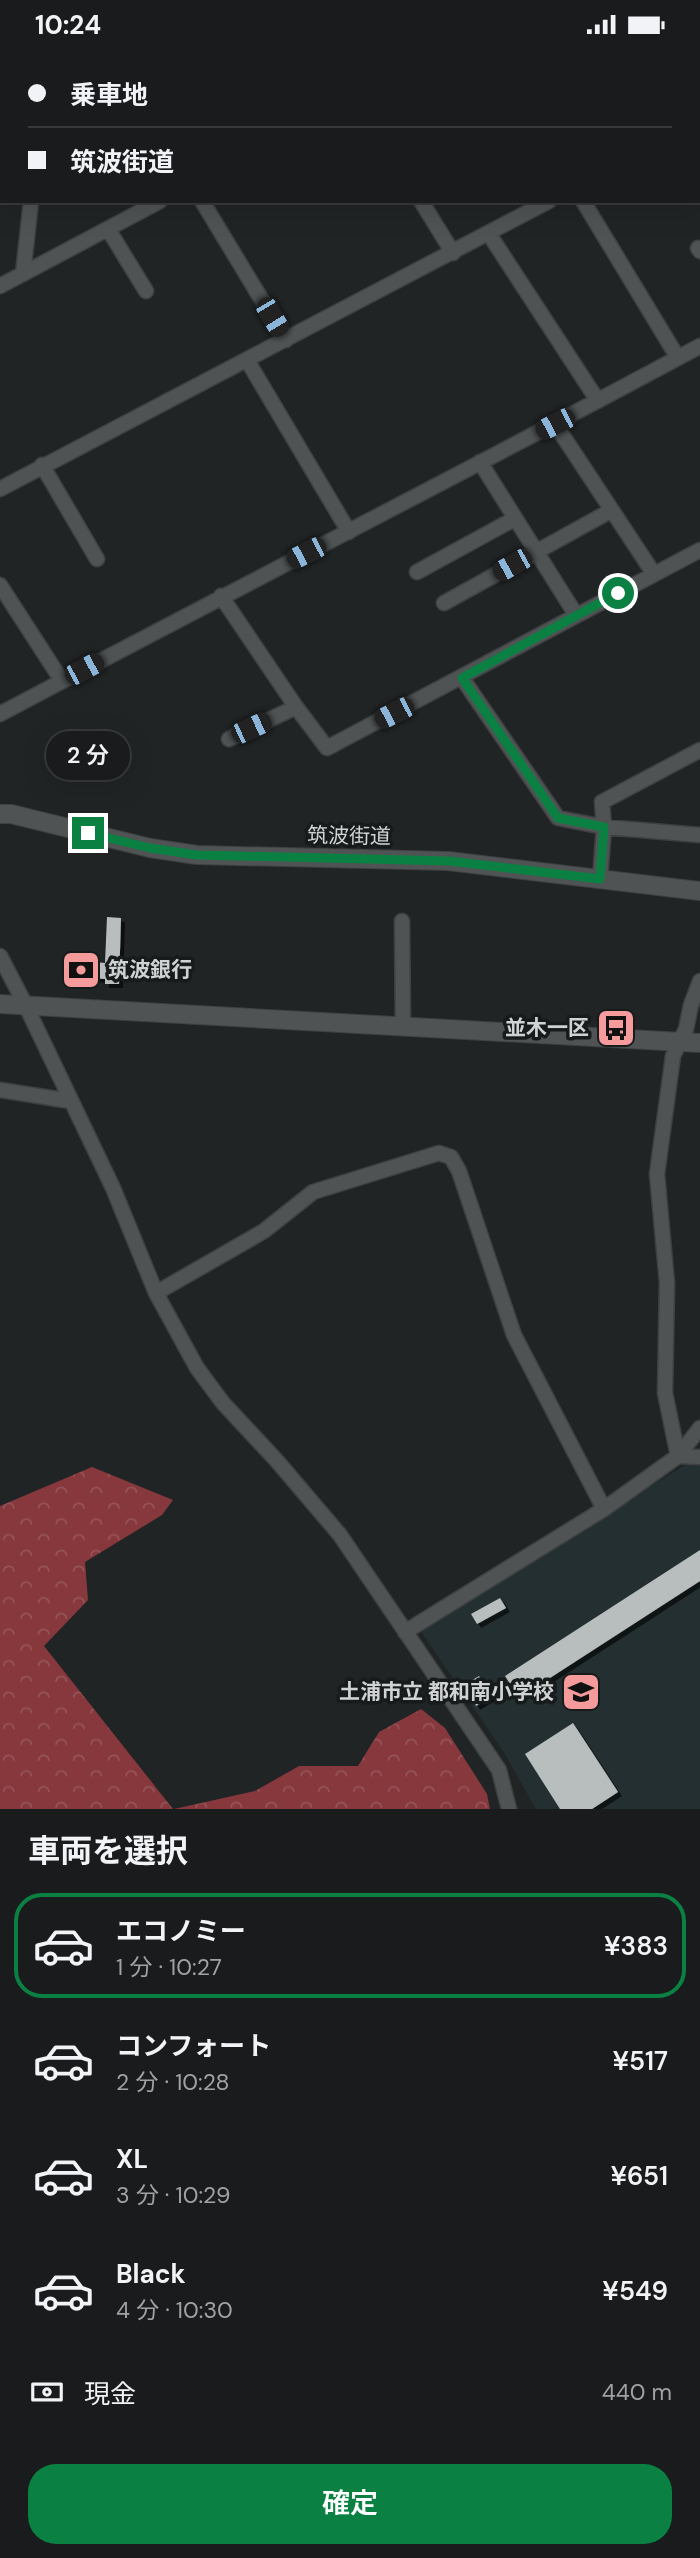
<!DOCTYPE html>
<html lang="ja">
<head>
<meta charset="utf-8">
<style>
  body { margin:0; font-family:"DM Sans","Noto Sans JP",sans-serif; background:#222425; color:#f1f3f6; height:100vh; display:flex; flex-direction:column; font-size:26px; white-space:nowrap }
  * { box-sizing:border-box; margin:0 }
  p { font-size:23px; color:#9fa1a3 }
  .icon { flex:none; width:38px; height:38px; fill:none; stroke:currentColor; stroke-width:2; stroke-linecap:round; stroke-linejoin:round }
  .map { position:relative; height:1760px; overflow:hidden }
  .details { display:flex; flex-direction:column; background:#191b1c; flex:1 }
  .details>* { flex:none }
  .hud { position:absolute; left:0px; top:0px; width:700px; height:154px; box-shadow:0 7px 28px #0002,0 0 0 2px #37393b; display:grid; align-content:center; height:154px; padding:0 28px; background:#191b1c }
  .end { position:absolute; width:32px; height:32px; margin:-16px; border:9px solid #0b8043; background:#fff; box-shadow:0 0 0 4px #fff }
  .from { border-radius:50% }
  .bubble { position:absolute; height:49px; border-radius:24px; background:#191b1c; box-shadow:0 7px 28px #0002,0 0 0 2px #37393b; font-size:23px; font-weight:600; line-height:49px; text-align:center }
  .car { position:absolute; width:21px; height:42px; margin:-21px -10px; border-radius:9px; box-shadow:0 0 5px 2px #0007; background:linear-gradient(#222 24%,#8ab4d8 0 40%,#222 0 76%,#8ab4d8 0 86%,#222 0) }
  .hud b { display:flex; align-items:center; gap:24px; height:66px; font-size:26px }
  .hud b+b { border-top:2px solid #37393b }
  .hud i { width:18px; height:18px; background:#f1f3f6 }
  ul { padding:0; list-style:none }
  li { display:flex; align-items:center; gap:21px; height:105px; margin:0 14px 10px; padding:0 14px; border:4px solid transparent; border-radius:28px }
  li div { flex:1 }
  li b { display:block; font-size:26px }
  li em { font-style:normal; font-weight:600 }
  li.active { border-color:#0b8043 }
  li>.icon { width:63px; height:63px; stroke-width:1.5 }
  h2 { padding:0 28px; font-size:32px; line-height:84px }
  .pay { display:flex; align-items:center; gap:18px; height:77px; padding:0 28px; font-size:26px }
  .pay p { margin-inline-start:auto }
  .primary-button { display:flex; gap:14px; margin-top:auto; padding:14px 28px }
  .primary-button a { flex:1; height:80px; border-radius:28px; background:#0b8043; color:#fff; font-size:28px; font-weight:600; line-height:80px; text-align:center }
  .status { display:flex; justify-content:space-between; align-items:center; height:49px; padding:0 35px; background:#191b1c; direction:ltr }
  .status svg { height:19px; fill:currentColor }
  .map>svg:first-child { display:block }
  .built { fill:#242f31 }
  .forest { fill:url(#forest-crowns) }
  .cemetery { fill:url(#cemetery-stones) }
  .building { fill:#b8bdbe; filter:url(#shadow) }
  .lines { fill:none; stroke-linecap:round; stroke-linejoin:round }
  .street-casing { stroke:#3d4141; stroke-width:17 }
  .secondary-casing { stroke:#3d4141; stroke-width:20 }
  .street { stroke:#4f5354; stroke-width:14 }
  .secondary { stroke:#4f5354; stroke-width:18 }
  .route { stroke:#0b8043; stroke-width:9 }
  .labels { text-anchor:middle; stroke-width:7; stroke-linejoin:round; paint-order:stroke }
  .street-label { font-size:21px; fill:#d0d2d3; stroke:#171b1c }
  .poi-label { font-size:21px; font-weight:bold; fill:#d0d2d3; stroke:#171b1c; text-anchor:end }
</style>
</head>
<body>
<div class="status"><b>10:24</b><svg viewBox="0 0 49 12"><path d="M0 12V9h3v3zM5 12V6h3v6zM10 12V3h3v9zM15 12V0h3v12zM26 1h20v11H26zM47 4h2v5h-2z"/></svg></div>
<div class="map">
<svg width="700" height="1760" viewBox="0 0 700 1760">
  <defs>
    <pattern id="forest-crowns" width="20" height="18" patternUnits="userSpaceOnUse" patternTransform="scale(1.75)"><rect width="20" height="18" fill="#86383d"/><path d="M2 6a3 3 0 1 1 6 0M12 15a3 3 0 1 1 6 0" fill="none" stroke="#965458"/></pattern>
    <pattern id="cemetery-stones" width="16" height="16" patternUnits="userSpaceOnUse" patternTransform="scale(1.75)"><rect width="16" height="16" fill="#5b2326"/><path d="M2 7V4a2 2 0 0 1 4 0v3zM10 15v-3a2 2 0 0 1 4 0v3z" fill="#724245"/></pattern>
    <filter id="shadow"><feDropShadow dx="4" dy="4" stdDeviation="0" flood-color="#0009"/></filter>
  </defs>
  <rect width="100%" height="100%" fill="#212425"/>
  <path class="built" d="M696,1409l4,3v348h-164l-31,-55 -85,-124z"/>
  <path class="forest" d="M92,1418l81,33 -11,15 -77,47 3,38 -44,46 129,163h-173v-303z
    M421,1660l24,19 42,66 3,15h-316l81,-18 44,-25h59l21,-34z"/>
  <path class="cemetery" d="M24,0h243l1,2h-244z"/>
  <path class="building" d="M107,868l14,1 -2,66h-14v-5l-28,-2v7l-13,-1 2,-24 39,4z
    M700,1501v31l-181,117 -14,-22z
    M500,1549l6,10 -29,16 -6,-10z
    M479,1627l12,21 -15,9 -12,-21z
    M573,1674l45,69 -26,17h-32l-35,-55z"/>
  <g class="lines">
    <defs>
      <path id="street" d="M20,0v2
        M627,0l1,2
        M544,2l9,-2
        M692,2l2,-2
        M0,82h2
        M698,83l2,2
        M202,152l84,139
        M421,152l32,52
        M583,152l95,157
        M108,180l38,62
        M489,185l109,167
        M698,199l2,3
        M23,225l8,-73
        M0,237l160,-85
        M247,311l102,172
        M555,375l99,150
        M480,413l96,153
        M42,416l55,94
        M0,440l549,-288
        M417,523l97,-53
        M0,536l62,96
        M221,547l75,111 31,41 373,-198
        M444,554l168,-93
        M462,629l96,140 46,9 96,8
        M0,665c233,-124 468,-243 700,-368
        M229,690l67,-32
        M600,830l4,-52 -2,-25 98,-52
        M402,872l1,107
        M0,907l26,50 87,182 43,105 41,75 26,35 54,58 63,74 159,235 10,39
        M0,1041l70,11
        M156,1244l108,-62 49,-39 126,-39 12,4 8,14 55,164 90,174
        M678,1407l-13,-63 2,-110 -10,-109 16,-118 13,-27 5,-24 9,-24
        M678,1407l22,1
        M405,1583l199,-123 74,-53 22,-28"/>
      <path id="secondary" d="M0,765h11l139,34 47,7 251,6 252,30
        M0,955l700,39"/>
    </defs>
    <use href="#street" class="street-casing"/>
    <use href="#secondary" class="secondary-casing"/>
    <use href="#street" class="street"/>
    <use href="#secondary" class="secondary"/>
  </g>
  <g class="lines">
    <path class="route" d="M88,784l62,15 47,7 252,6 151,18 4,-52 -46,-9 -96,-140 156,-85"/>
  </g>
  <defs>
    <symbol id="bank-square" viewBox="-11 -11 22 22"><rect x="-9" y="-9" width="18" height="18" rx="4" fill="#f59b9c" stroke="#171b1c"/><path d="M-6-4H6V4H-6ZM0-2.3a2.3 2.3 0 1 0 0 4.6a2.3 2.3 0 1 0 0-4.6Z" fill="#111"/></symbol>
    <symbol id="bus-square" viewBox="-11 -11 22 22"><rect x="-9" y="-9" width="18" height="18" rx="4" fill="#f59b9c" stroke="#171b1c"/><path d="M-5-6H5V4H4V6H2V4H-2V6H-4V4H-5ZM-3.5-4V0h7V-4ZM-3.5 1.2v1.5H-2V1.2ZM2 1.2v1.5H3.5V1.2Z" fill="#111"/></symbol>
    <symbol id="school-square" viewBox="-11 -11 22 22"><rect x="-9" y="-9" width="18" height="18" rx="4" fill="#f59b9c" stroke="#171b1c"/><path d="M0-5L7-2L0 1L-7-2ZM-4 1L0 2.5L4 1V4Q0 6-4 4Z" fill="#111"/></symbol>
  </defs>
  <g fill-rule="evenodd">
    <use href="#bank-square" x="59" y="899" width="44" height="44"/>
    <use href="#bus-square" x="594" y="957" width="44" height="44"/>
    <use href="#school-square" x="559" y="1621" width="44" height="44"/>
  </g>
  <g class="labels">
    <g class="street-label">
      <text transform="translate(349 787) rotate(1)" y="7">筑波街道</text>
    </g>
    <g class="poi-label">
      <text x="108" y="928" text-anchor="start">筑波銀行</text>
      <text x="589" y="986">並木一区</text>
      <text x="554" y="1650">土浦市立 都和南小学校</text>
    </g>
  </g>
</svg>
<i class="end from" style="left:618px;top:544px"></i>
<i class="end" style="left:88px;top:784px"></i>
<div class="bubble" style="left:46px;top:682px;width:84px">2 分</div>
<i class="car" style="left:272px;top:268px;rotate:149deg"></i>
<i class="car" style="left:555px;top:375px;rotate:243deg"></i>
<i class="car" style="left:306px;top:504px;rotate:243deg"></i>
<i class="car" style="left:512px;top:516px;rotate:241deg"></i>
<i class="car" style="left:84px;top:620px;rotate:62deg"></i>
<i class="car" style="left:394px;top:664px;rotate:243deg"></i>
<i class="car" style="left:251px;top:679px;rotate:65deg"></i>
<div class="hud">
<b><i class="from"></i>乗車地</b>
<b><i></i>筑波街道</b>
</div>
</div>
<section class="details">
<h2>車両を選択</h2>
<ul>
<li class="active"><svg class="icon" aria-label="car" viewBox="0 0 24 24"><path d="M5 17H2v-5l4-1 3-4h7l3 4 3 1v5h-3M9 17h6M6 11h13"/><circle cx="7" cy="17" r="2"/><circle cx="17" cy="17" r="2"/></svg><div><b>エコノミー</b><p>1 分 · 10:27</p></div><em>¥383</em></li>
<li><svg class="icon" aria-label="car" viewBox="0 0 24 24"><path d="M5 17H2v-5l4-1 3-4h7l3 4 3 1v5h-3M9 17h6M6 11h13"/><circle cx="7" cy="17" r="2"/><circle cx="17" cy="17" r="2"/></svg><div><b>コンフォート</b><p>2 分 · 10:28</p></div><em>¥517</em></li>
<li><svg class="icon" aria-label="car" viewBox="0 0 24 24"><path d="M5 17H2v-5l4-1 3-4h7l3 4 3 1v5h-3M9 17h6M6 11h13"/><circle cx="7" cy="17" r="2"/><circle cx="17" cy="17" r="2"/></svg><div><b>XL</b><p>3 分 · 10:29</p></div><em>¥651</em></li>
<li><svg class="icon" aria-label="car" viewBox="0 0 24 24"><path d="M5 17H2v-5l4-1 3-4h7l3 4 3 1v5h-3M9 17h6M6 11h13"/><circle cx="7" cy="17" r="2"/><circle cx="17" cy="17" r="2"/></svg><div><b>Black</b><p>4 分 · 10:30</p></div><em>¥549</em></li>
</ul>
<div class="pay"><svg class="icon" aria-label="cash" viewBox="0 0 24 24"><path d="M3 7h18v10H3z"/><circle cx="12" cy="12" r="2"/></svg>現金<p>440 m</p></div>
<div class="primary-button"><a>確定</a></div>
</section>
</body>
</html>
